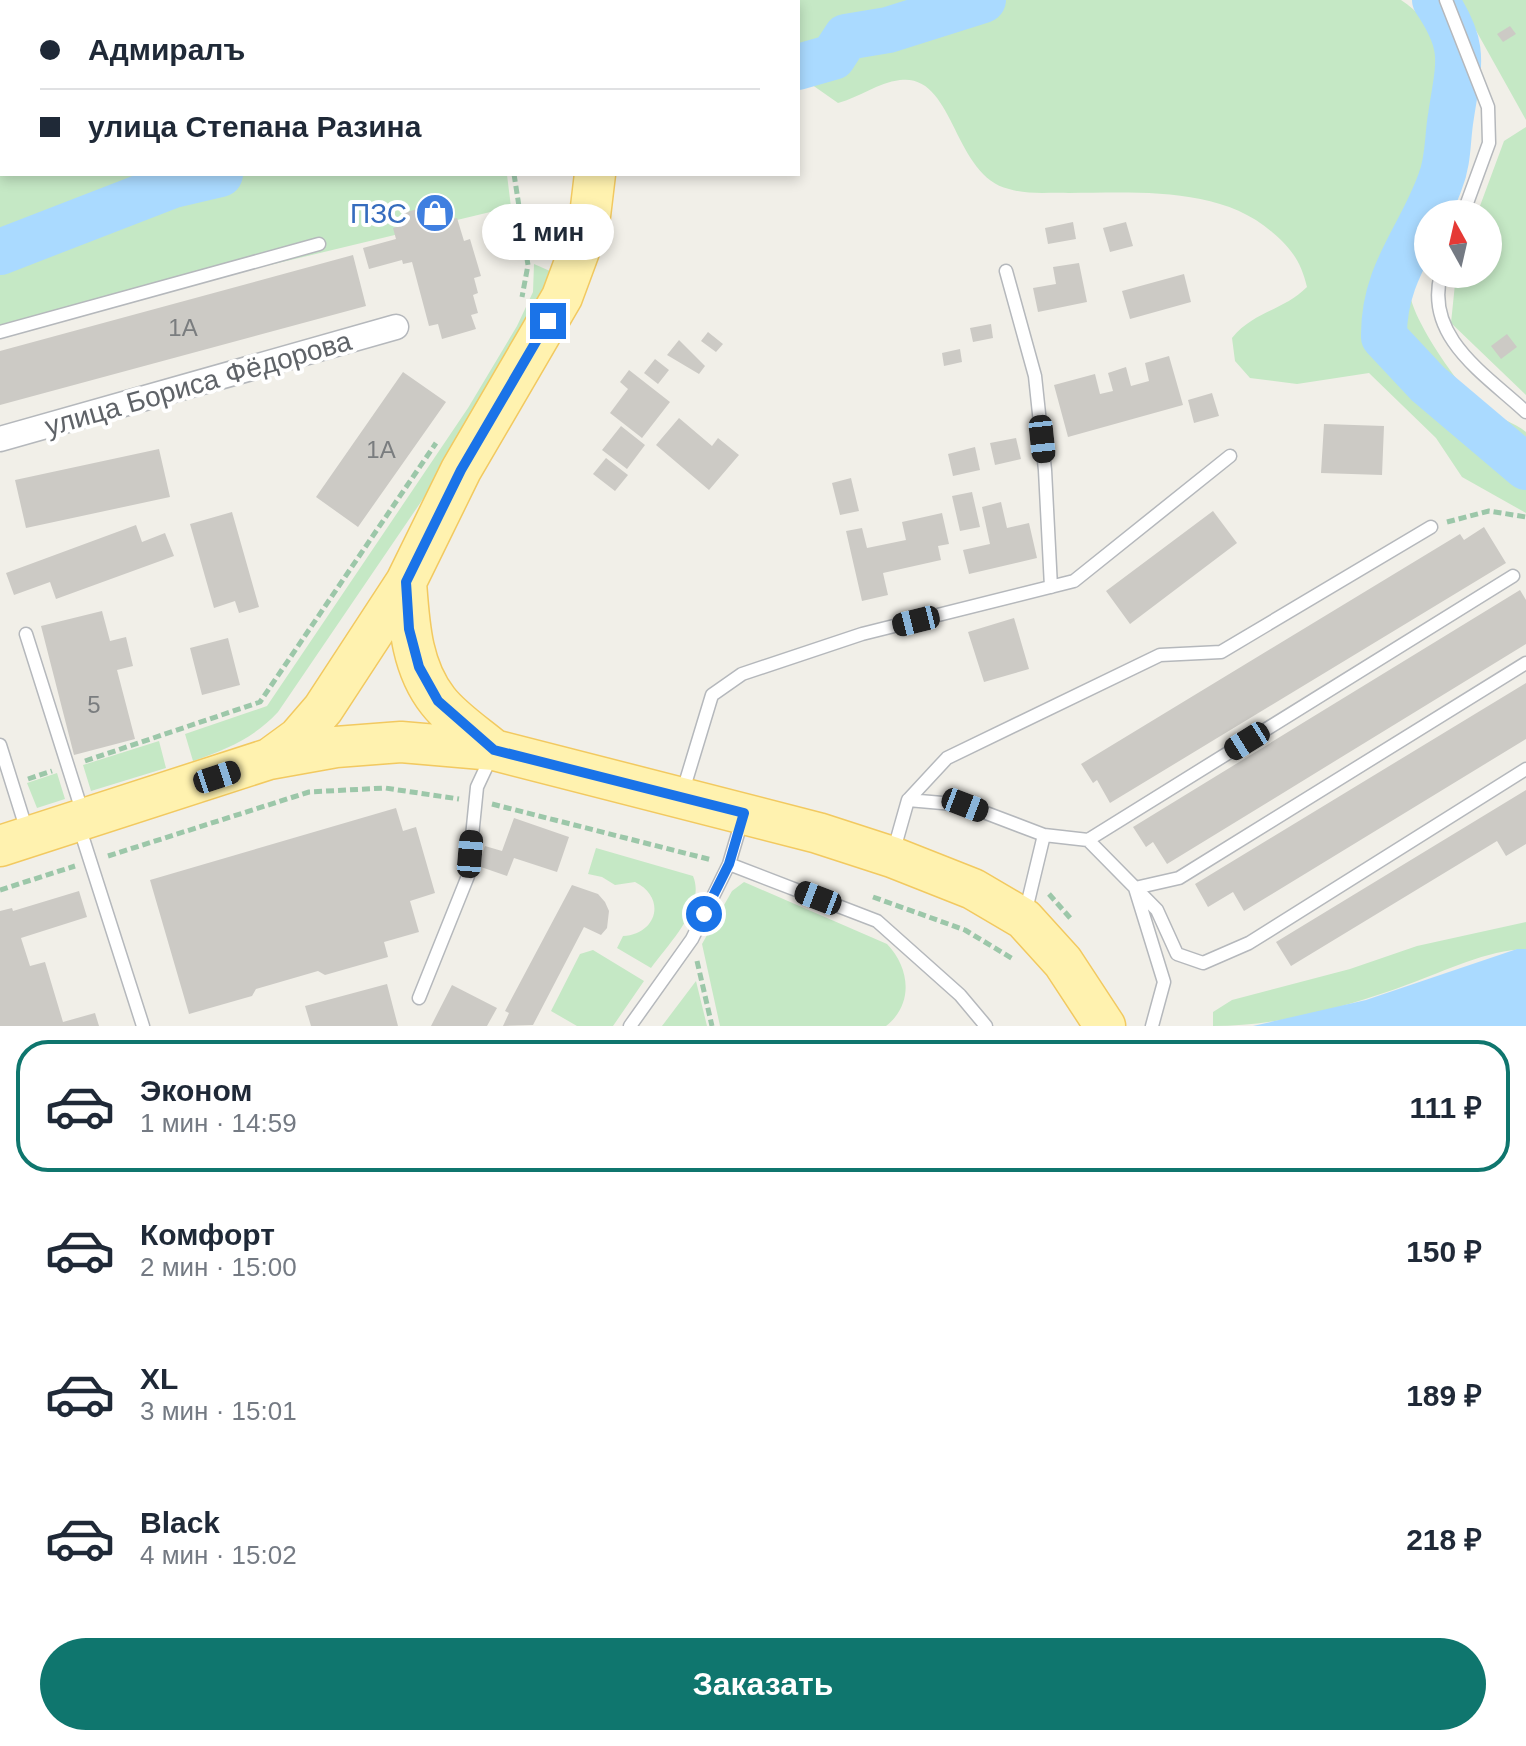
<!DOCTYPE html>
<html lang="ru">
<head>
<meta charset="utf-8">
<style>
  body { margin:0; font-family:Arial,sans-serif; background:#f6f6f7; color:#1f2937; height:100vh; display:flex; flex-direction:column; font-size:30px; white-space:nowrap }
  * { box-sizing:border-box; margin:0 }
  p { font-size:26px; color:#747a83 }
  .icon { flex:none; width:44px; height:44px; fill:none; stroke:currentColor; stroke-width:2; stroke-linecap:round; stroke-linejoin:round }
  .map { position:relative; height:1026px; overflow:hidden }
  .panel { display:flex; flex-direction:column; background:#fff; flex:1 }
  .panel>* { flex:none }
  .hud { position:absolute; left:0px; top:0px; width:800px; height:176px; box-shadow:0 4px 12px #0003; display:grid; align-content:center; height:176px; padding:0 40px; background:#fff }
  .needle { width:52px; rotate:352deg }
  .fabs { position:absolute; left:1414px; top:200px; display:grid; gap:16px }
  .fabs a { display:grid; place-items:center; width:88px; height:88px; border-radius:50%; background:#fff; box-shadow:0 4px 12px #0003; font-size:40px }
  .end { position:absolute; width:36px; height:36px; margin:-18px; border:10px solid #1a73e8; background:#fff; box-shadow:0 0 0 4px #fff }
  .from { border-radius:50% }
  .bubble { position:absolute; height:56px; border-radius:28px; background:#fff; box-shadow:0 4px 12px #0003; font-size:26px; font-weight:700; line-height:56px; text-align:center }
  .car { position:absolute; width:24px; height:48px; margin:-24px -12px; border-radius:10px; box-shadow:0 0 6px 2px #0007; background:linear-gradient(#222 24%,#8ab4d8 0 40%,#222 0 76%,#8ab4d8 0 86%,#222 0) }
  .hud b { display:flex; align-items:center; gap:28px; height:76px; font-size:30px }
  .hud b+b { border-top:2px solid #e0e1e3 }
  .hud i { width:20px; height:20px; background:#1f2937 }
  ul { padding:14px 0 0; list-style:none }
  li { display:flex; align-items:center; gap:24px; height:132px; margin:0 16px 12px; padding:0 24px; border:4px solid transparent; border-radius:32px }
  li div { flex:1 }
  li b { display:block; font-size:30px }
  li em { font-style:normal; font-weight:700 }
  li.active { border-color:#0f766e }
  li>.icon { width:72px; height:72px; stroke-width:1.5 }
  .cta { display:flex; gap:16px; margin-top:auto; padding:16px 40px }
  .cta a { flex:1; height:92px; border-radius:48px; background:#0f766e; color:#fff; font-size:32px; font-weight:700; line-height:92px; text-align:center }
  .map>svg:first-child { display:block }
  .green { fill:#c5e8c5 }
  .water { fill:#aadaff }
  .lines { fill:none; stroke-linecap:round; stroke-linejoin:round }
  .river { stroke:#aadaff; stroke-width:46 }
  .building { fill:#cccac5 }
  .lane-casing { stroke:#b5b8bc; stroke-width:15 }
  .street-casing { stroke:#b5b8bc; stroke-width:27 }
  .primary-casing { stroke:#f2c960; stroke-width:43 }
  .path { stroke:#9cc7a9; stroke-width:5; stroke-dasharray:8 4; stroke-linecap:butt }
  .lane { stroke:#fff; stroke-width:12 }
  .street { stroke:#fff; stroke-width:24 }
  .primary { stroke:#fff2af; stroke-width:40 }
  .route { stroke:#1a73e8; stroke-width:10 }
  .labels { text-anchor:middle; stroke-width:8; stroke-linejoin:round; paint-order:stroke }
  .number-label { font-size:24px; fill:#7a7d7f }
  .shop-label { font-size:28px; fill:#366cbe; stroke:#fff; text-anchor:end }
  .street-label { font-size:28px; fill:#5f6368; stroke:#fff }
</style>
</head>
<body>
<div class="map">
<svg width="1526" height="1026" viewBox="0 0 1526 1026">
  <rect width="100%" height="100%" fill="#f1efe8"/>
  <path class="green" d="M0,0h385l3,2h-386l-2,27z
    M784,0h617c34,23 42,49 50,88 1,10 6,20 8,30 5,32 -8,67 -20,96h-11c0,27 -18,49 -18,77 -1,25 53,102 73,117 14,10 31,14 43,24v81l-64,-36 -26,-39 -67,-65 -72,11 -47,-6 -15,-17 -3,-23c22,-27 51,-27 75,-51 -6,-25 -15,-38 -35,-55 -53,-46 -136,-39 -203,-39 -20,-1 -41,2 -60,-4 -57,-14 -54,-116 -109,-109 -23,3 -40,17 -62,23l-40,-28v-73z
    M1459,0h67v120z
    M0,78l2,96h494l11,1 4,32 -511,123z
    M1526,127v268l-75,-72 5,-49h32v-60h-11l27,-73z
    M534,264l16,7 -10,29 -81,146 -181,266c-24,26 -51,37 -85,49l-8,-27 82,-28 201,-298 49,-82 16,-34z
    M159,741l7,27 -75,23 -8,-26z
    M57,773l8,26 -28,9 -10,-25z
    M596,848l97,28c13,31 -24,67 -42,92l-34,-20 6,-12c34,-2 44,-38 12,-54l-20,3 -13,-8 -14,-3z
    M744,882l143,62c23,24 27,60 -1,82h-166l-18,-82 30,-53z
    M1526,922v27c-39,1 -81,22 -117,35 -62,23 -129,42 -196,42v-14l19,-12 118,-31 67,-23z
    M593,950l51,31 -31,45h-36l-26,-15 29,-57z
    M696,981l11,45h-45z"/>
  <path class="water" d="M1517,949h9v77h-273l113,-26z"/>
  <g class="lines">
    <path class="river" d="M1435,0c32,47 24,63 16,116 -4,23 -2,44 -11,66 -20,56 -57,91 -56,155l44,47 98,83
      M798,67l35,-10 13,-20 42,-7 95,-30
      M0,252l173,-67 47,-11"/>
  </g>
  <path class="building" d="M1510,26l6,8 -13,8 -6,-8z
    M447,201l5,18 5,-1 7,23 6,-2 11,37 -7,2 4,15 -5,2 5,18 -7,2 5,14 -34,10 -4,-15 -9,2 -17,-64 -9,2 -1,-4 -33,9 -6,-21 33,-9 -3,-11 13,-4 -3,-11z
    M1073,222l3,17 -28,5 -3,-16z
    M1126,222l7,24 -23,6 -7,-24z
    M353,255l13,51 -366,99v-54z
    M1079,263l8,39 -49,10 -5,-24 23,-4 -3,-17z
    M1184,274l7,28 -61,17 -8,-28z
    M991,324l2,14 -20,4 -3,-14z
    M708,332l15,12 -7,8 -15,-11z
    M1507,334l10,13 -16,12 -10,-13z
    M679,340l26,26 -6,8 -32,-19z
    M960,349l2,13 -18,4 -2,-13z
    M1169,356l14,49 -115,32 -14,-52 41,-11 5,20 13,-3 -5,-18 18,-6 5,19 18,-5 -4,-18z
    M655,359l14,11 -11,14 -14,-11z
    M629,370l41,32 -28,36 -32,-25 18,-24 -8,-7z
    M403,372l43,30 -88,125 -42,-30z
    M1212,393l7,23 -25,7 -6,-23z
    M679,418l33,28 6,-8 21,17 -30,35 -53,-45z
    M1324,424l60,2 -2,49 -61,-2z
    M621,426l24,19 -18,24 -25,-19z
    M1016,438l5,21 -26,6 -5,-22z
    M975,447l5,23 -27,6 -5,-22z
    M159,449l11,48 -144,31 -11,-48z
    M606,458l22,17 -13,16 -22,-17z
    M851,478l8,33 -19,4 -8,-32z
    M972,492l8,35 -20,4 -8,-35z
    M1001,502l6,26 22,-5 8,35 -68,16 -6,-24 27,-6 -8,-37z
    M1213,511l24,32 -107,81 -24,-33z
    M232,512l27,95 -20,6 -4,-12 -21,7 -24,-84z
    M942,513l7,31 -11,2 3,14 -58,13 5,22 -26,6 -16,-70 16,-3 5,20 39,-8 -4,-18z
    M136,525l6,17 23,-9 9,23 -118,43 -6,-17 -36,13 -8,-22z
    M1484,527l22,36 -396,240 -13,-23 -4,3 -12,-19 379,-230 4,6z
    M1520,590l6,10v44l-359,220 -14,-22 -7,5 -13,-20z
    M102,611l8,30 16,-4 7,29 -16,4 18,69 -61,16 -33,-129z
    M1014,618l15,51 -45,13 -16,-50z
    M228,638l12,47 -38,10 -12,-47z
    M1526,683v56l-282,172 -11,-19 -25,15 -13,-23z
    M1526,790v54l-20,12 -9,-15 -206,125 -15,-24z
    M396,808l7,23 13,-4 19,66 -25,8 9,31 -35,10 4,15 -63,18 -7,-4 -62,18 -4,7 -63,18 -39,-134z
    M514,818l55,19 -12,35 -43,-14 -7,18 -29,-10 7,-20 17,5z
    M572,885l26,9 7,8 4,9 -2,17 -6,7 -17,-8 -51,98 -30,1 6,-13 -4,-2z
    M79,891l8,26 -66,21 9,28 15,-4 18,60 32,-9 4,13h-99v-115l12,-3 1,3z
    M387,984l11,42h-87l-6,-20z
    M452,985l45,23 -10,18h-56z"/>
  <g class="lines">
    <defs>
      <path id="lane" d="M1446,0l42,107 1,36 -26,71
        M1006,271l29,105 10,94 6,117
        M1441,274c-17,63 44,100 85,138
        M0,332l319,-88
        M26,634l57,180
        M0,745l27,86
        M682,794l30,-99 30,-21 120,-40 212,-53 156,-125
        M908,800l39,-42 213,-103 61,-3 210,-125
        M79,826l64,200
        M1088,840l425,-264
        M893,853l15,-53 57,5 79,30 44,5 69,70 20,44 26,9 46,-20 277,-174
        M729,864l148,57 83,74 26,31
        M1025,914l19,-79
        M419,998l49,-122 9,-89 14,-30
        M630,1026l62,-87 37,-75 13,-44
        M1152,1026l12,-44 -29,-94 44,-10 347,-215"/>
      <path id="street" d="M0,439l396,-112"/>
      <path id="primary" d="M516,0l1,2
        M406,582c3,41 5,85 32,119 14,18 38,34 56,49
        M272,757l26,-19 25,-29 83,-127 55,-112 101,-173 27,-73 6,-50
        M0,846l269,-87 67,-12 65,-5 93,8 324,83 74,24 81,32 51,30 39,43 42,64"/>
    </defs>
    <use href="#lane" class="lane-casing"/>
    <use href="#street" class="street-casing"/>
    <use href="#primary" class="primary-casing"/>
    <path class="path" d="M394,0l3,2
      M0,17h2
      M514,174l14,91 -6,32
      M1447,522l42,-11 37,6
      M85,761l175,-59 176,-259
      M28,779l24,-8
      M492,804l220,56
      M108,856l201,-64 76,-4 74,11
      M0,890l75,-24
      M1049,894l22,25
      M873,897l92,33 48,29
      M697,961l15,65"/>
    <use href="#lane" class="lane"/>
    <use href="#street" class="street"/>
    <use href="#primary" class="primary"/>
  </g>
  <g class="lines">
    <path class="route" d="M548,321l-87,149 -55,112 3,47 10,38 19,34 56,49 250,63 -15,51 -25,50"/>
  </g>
  <defs>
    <symbol id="shop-disc" viewBox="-11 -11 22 22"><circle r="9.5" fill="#3f7fe0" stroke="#fff"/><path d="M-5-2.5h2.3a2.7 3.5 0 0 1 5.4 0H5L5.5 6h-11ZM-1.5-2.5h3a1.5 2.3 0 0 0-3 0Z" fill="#fff"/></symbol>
  </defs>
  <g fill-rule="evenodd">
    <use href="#shop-disc" x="413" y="191" width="44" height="44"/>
  </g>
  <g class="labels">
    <g class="number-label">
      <text x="183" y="336">1А</text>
      <text x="381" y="458">1А</text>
      <text x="94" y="713">5</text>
    </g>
    <g class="shop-label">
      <text x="407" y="223">ПЗС</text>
    </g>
    <g class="street-label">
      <text transform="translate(198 383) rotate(-16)" y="10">улица Бориса Фёдорова</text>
    </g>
  </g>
</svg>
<div class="fabs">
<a><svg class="needle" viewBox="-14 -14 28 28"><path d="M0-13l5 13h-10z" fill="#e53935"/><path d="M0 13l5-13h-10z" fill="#747a83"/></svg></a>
</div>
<i class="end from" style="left:704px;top:914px"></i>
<i class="end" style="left:548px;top:321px"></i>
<div class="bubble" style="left:482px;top:204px;width:132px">1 мин</div>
<i class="car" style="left:1042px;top:439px;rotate:174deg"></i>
<i class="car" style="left:916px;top:621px;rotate:256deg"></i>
<i class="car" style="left:1247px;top:741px;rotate:238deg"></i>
<i class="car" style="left:217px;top:777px;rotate:72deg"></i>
<i class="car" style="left:965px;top:805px;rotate:111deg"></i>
<i class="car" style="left:470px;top:854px;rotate:5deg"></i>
<i class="car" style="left:818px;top:898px;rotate:291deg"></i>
<div class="hud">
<b><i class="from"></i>Адмиралъ</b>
<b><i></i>улица Степана Разина</b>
</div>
</div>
<section class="panel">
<ul>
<li class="active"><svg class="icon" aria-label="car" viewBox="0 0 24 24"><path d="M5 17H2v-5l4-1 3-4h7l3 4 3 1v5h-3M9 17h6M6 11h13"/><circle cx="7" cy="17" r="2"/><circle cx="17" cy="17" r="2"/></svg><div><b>Эконом</b><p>1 мин · 14:59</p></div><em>111 ₽</em></li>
<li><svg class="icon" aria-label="car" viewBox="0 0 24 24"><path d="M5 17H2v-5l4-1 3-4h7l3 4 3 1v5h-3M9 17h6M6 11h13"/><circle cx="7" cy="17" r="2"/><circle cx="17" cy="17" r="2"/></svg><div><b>Комфорт</b><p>2 мин · 15:00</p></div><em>150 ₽</em></li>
<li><svg class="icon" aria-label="car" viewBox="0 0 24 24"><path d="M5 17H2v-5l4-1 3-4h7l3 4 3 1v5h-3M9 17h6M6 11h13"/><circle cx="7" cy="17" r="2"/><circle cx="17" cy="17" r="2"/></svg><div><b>XL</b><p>3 мин · 15:01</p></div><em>189 ₽</em></li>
<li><svg class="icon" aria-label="car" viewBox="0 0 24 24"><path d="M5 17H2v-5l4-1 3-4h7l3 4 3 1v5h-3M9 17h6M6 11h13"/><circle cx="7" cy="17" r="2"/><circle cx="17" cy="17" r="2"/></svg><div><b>Black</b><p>4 мин · 15:02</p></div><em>218 ₽</em></li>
</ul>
<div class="cta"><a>Заказать</a></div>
</section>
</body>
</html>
